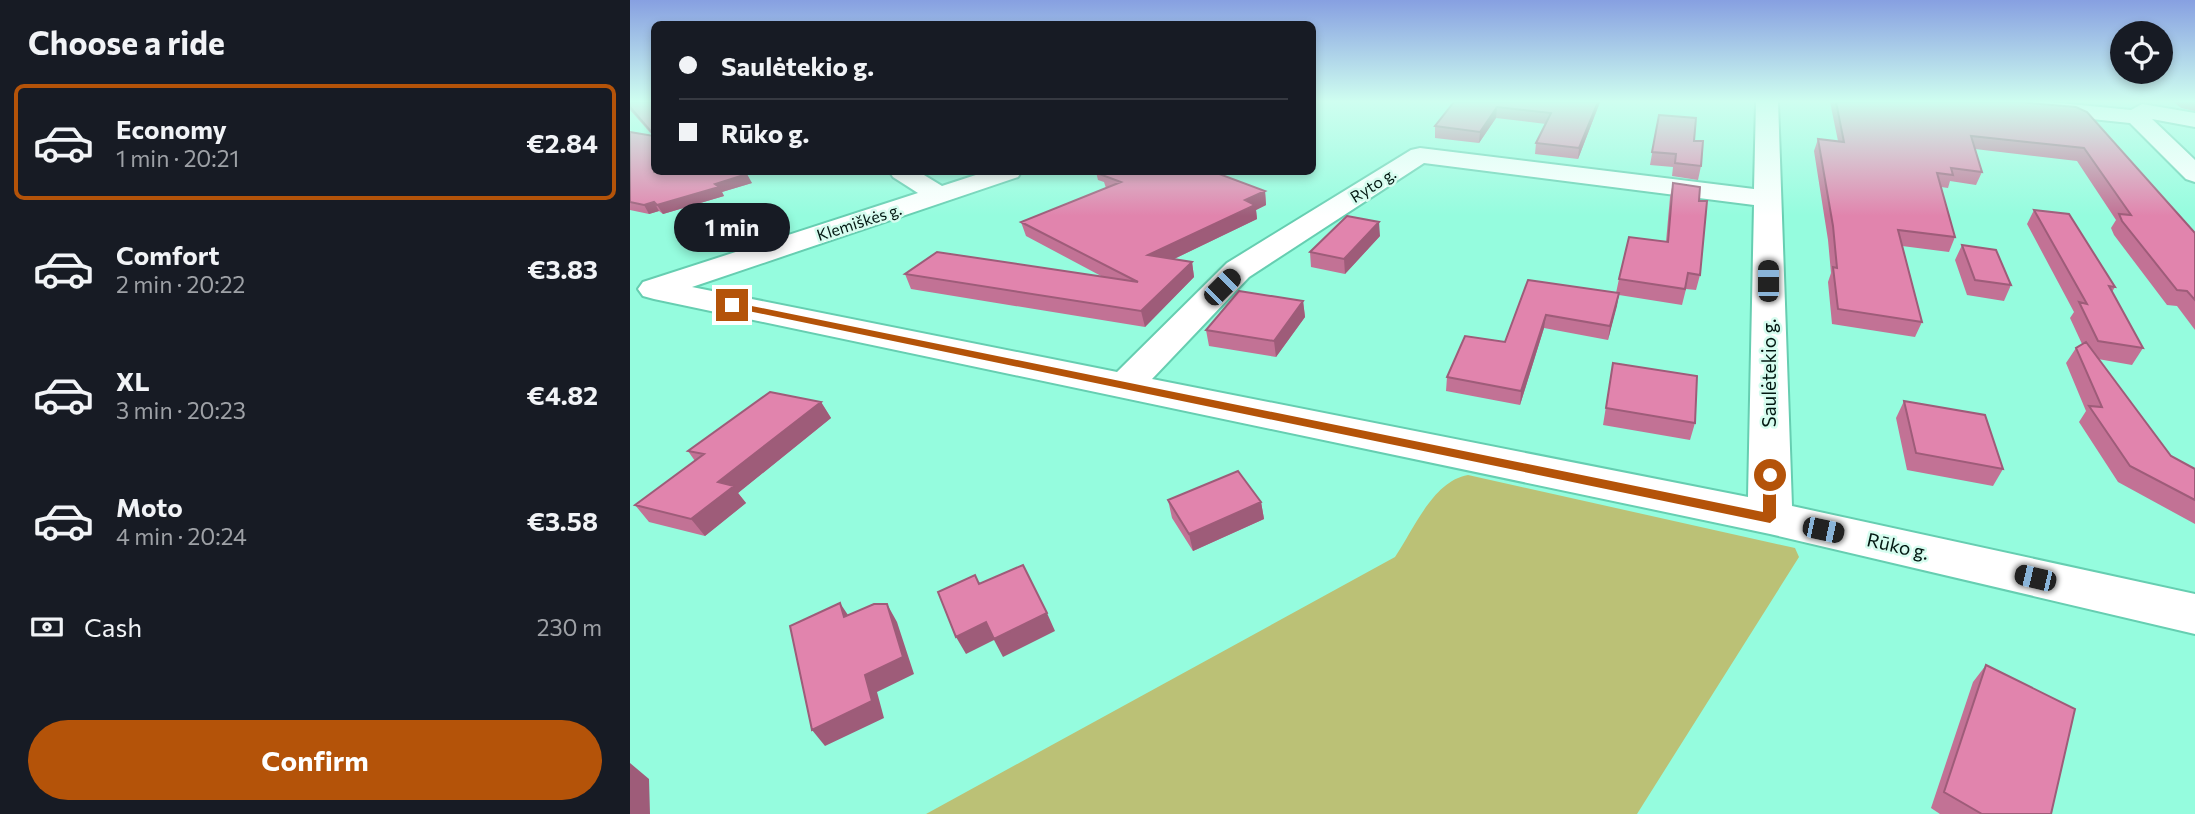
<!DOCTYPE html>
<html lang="en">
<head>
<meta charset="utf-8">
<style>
  body { margin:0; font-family:Commissioner,sans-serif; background:#20242c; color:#f1f3f6; height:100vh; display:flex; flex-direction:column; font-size:26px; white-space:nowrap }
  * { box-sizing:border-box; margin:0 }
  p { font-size:23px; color:#9ea1a6 }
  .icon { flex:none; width:38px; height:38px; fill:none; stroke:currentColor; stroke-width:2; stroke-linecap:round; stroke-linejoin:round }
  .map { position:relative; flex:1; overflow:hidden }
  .details { display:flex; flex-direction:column; background:#171b24; width:630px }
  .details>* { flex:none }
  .top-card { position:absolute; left:21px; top:21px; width:665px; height:154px; border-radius:10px; box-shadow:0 4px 10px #0003; display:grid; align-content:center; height:154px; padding:0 28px; background:#171b24 }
  .fabs { position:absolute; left:1480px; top:21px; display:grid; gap:14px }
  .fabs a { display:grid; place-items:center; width:63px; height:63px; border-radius:50%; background:#171b24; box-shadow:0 4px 10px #0003; font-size:35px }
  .end { position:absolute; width:32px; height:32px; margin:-16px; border:9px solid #b45309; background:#fff; box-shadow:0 0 0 4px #fff }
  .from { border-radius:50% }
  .bubble { position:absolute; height:49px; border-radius:24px; background:#171b24; box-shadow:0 4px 10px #0003; font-size:23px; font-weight:700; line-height:49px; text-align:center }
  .car { position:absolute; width:21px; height:42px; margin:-21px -10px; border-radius:9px; box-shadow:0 0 5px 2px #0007; background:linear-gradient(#222 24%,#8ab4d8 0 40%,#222 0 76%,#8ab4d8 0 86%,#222 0) }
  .top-card b { display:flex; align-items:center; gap:24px; height:66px; font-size:26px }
  .top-card b+b { border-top:2px solid #363941 }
  .top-card i { width:18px; height:18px; background:#f1f3f6 }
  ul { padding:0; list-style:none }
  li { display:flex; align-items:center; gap:21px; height:116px; margin:0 14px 10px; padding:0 14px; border:4px solid transparent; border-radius:10px }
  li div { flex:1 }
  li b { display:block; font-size:26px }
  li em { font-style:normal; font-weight:700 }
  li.current { border-color:#b45309 }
  li>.icon { width:63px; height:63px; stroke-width:1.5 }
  h2 { padding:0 28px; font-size:32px; line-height:84px }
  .pay { display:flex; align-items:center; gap:18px; height:77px; padding:0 28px; font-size:26px }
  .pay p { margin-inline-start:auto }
  .button { display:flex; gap:14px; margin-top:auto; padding:14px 28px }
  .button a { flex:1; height:80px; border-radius:42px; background:#b45309; color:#fff; font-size:28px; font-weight:700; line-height:80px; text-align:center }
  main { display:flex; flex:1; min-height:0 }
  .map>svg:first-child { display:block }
  .green { fill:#bbc176 }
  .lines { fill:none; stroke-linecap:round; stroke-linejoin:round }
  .minor-casing { stroke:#66ceb1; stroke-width:4 }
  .minor { fill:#fff; fill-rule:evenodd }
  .wall { fill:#c27295 }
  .shaded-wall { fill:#9e5c79 }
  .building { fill:#e184ad; stroke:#9e5c79; stroke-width:2 }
  .route { fill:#b45309 }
  .labels { text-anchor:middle; stroke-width:5; stroke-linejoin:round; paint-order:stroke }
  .far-street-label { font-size:16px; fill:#021711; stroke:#d6fcef }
  .street-label { font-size:19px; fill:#021711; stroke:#d6fcef }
</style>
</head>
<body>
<main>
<section class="details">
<h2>Choose a ride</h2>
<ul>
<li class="current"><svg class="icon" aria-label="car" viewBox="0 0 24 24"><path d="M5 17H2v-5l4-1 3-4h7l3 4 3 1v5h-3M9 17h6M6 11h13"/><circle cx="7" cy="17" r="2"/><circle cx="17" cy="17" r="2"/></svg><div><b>Economy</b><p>1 min · 20:21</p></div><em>€2.84</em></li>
<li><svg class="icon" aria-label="car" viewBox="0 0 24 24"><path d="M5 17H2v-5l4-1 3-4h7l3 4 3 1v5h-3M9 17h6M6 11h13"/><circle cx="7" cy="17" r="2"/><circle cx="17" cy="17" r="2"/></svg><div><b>Comfort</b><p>2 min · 20:22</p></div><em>€3.83</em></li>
<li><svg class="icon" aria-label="car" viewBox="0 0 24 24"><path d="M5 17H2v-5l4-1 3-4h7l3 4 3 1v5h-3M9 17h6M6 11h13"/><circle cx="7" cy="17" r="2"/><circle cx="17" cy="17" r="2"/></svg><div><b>XL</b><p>3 min · 20:23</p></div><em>€4.82</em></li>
<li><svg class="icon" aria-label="car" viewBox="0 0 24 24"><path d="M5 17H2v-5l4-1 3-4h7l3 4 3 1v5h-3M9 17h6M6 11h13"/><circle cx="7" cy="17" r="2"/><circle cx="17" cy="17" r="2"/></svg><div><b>Moto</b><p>4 min · 20:24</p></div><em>€3.58</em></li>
</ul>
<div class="pay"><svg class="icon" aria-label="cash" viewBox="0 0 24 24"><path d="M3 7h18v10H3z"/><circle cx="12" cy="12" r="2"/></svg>Cash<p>230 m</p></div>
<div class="button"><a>Confirm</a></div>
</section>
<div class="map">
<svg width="1565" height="814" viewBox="0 0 1565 814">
  <rect width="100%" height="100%" fill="#95fcde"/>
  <path class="green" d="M838,475l327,73 4,9 -162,257h-711l469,-257c19,-28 38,-76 73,-82z"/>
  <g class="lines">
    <defs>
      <path id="minor" d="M1126,102h22l14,404 403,88v40l-425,-100 -1116,-235 -11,-3 -5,-7 5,-7 275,-89 -25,-16 -3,-5h29l23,14 43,-14h36l-3,5 -326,110 425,85 110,-109 184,-113 9,-2 334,41zM794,163l330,42 -6,292 -596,-118 97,-102z
        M1344,102h75l82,8 11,-6 53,9v14l-43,-8 43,41v22l-9,-3 -56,-56 -145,-15z"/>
    </defs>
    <use href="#minor" class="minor-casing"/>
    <use href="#minor" class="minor"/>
  </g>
  <path class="wall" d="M0,102l122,81 -30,9 2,4 -61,18 -4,-3 -10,3 -19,-4v-78l23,4 -23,-26z
    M824,102h146l-22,57 -43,-5 1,-11 10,-19 -50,-6 -17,25 -44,-5v-12z
    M1200,102h189l57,5 119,126v97l-18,-24 -10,-1 -53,-70 -3,-7 5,-8 -39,-59 -102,-12 7,23 -6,13 -26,-4 -2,7 -7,-1 14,50 -6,15 -47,-6 20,76 -7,15 -83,-13 -4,-42 3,-9 -3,-33 -14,-89 4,-12 20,2z
    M1544,102h21v9l-14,-3z
    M1029,115l35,26 7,25 -3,14 -26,-4 1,-9 -23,-2z
    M466,172h118l51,19 1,14 -10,5 1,9 -83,40 18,3 2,15 -49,50 -234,-38 -6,-15 198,3 -77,-41 -5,-14 85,-34 -2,-6 -6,-2z
    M1043,183l26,18 1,74 -4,15 -10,-1 -4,16 -63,-10 -11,45 -64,-12 -24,77 -74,-14 1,-14 58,-35 23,-62 88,13 3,-14 47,-37 4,-45z
    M1404,210l81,77 -3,5 31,56 -11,17 -34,-6 73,97 24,13v55l-77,-42 -39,-60 7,-11 -20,-48 10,-15 6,-4 -12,-26 4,-6 -47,-88z
    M750,236l-35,38 -34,-7 -1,-15z
    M1332,245l49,40 -7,16 -37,-6 -12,-35z
    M673,301l2,16 -29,40 -67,-11 -3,-16z
    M983,363l82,60 -5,17 -87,-15z
    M1274,401l99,68 -10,17 -86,-16 -11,-52z
    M191,402l10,16 -93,75 8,10 -41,33 -56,-14 -14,-17 60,-44 -7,-10z
    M538,500l93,2 3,17 -71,32 -21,-33z
    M1356,665l65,149h-111l-9,-6 42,-126z"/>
  <path class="shaded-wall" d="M968,102h2l-22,57 1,-11z
    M867,107l-1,11 -17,25 1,-11z
    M117,174l5,9 -30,9 2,4 -61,18 -6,-9 58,-21z
    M635,191l1,14 -10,5 1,9 -106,51 -3,-15 97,-55z
    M24,202l5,9 -10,3 -5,-9z
    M749,222l1,14 -35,38 -1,-15z
    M562,262l2,15 -49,50 -4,-16z
    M989,293l-2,13 -9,34 2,-14z
    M673,301l2,16 -29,40 -2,-16z
    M916,315l-2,13 -24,77 1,-14z
    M191,402l10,16 -93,75 8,10 -41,33 -14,-17 27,-37z
    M631,502l3,17 -71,32 -4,-17z
    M210,603l12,18 -8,-4z
    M257,604l10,18 17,52 -37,18 7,26 -59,28 -13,-16 53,-55z
    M417,613l8,18 -52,26 -9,-17 -28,14 -10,-17 30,-15z
    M0,763l19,16 1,35h-20z"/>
  <path class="building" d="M0,102h24v33l-24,-28z
    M824,102h144l-19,46 -43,-5 15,-30 -54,-6 -17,25 -45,-6z
    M1206,102h183l57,5 11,5 108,121v67l-8,-9 -10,-1 -55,-69 -3,-7 12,1 -47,-67 -113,-12 11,36 -31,-4 2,7 -16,-2 18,64 -57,-7 24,92 -84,-13 -5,-42 4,1 -4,-42 -15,-87 26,3z
    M1029,115l37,3 -2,23h9l-2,25 -26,-3 1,-9 -24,-2z
    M0,132l24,4v36h91l2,2 -32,10 4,3 -62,18 -3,-3 -10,3 -14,-3z
    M478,172h106l51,19 -20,9 10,5 -107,50 44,7 -51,49 -236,-37 32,-22 201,30 -117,-60 100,-40 -19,-7 8,-3z
    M1043,183l27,4 -1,14h8l-7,74 -12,-2 -3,16 -66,-10 10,-42 39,5z
    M1404,210l35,4 46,73 -6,-1 34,62 -45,-7 -19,-39 8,2z
    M717,216l32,6 -35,37 -34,-7z
    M1332,245l34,5 15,35 -36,-5z
    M898,280l91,13 -9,33 -64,-11 -25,76 -74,-14 18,-41 40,6z
    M609,291l64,10 -29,40 -68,-11z
    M1456,342l85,114 24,13v31l-65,-34 -41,-60 13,1 -26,-59z
    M983,363l84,13 -2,47 -89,-15z
    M140,392l51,10 -103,80 16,4 -43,33 -56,-14 69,-51 -16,-3z
    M1274,401l81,14 18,54 -87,-16z
    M608,471l23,31 -72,32 -21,-34z
    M393,565l24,48 -53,26 -8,-17 -30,15 -18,-45 37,-17 4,9z
    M210,603l4,14 30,-13h13l16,53 -38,18 7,26 -60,29 -22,-104z
    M1356,665l89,44 -24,105h-69l-38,-22z"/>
  <linearGradient id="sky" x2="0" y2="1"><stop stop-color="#87a0e1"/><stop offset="0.47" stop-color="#cffef0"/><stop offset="1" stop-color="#cffef0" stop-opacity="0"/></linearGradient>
  <rect width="1565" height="216" fill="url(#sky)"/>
  <path class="route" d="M102,302l1031,210v-37l7,-5 6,5v43l-6,5 -1041,-216z"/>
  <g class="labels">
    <g class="far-street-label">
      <text transform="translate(743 185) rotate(-32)" y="6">Ryto g.</text>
      <text transform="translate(229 222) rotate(-18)" y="6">Klemiškės g.</text>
    </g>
    <g class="street-label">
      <text transform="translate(1139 373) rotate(-90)" y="7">Saulėtekio g.</text>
      <text transform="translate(1268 546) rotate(13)" y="7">Rūko g.</text>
    </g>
  </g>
</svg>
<div class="fabs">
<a><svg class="icon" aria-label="locate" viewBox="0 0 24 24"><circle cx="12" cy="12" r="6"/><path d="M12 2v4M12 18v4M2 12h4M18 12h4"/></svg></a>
</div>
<i class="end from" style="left:1140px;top:475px"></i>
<i class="end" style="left:102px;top:305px"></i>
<div class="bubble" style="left:44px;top:203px;width:116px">1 min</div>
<i class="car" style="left:1138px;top:281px;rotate:0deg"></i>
<i class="car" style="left:592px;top:287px;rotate:45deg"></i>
<i class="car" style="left:1193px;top:530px;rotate:102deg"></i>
<i class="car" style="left:1405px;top:578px;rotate:283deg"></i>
<div class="top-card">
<b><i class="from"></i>Saulėtekio g.</b>
<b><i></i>Rūko g.</b>
</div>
</div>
</main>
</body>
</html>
